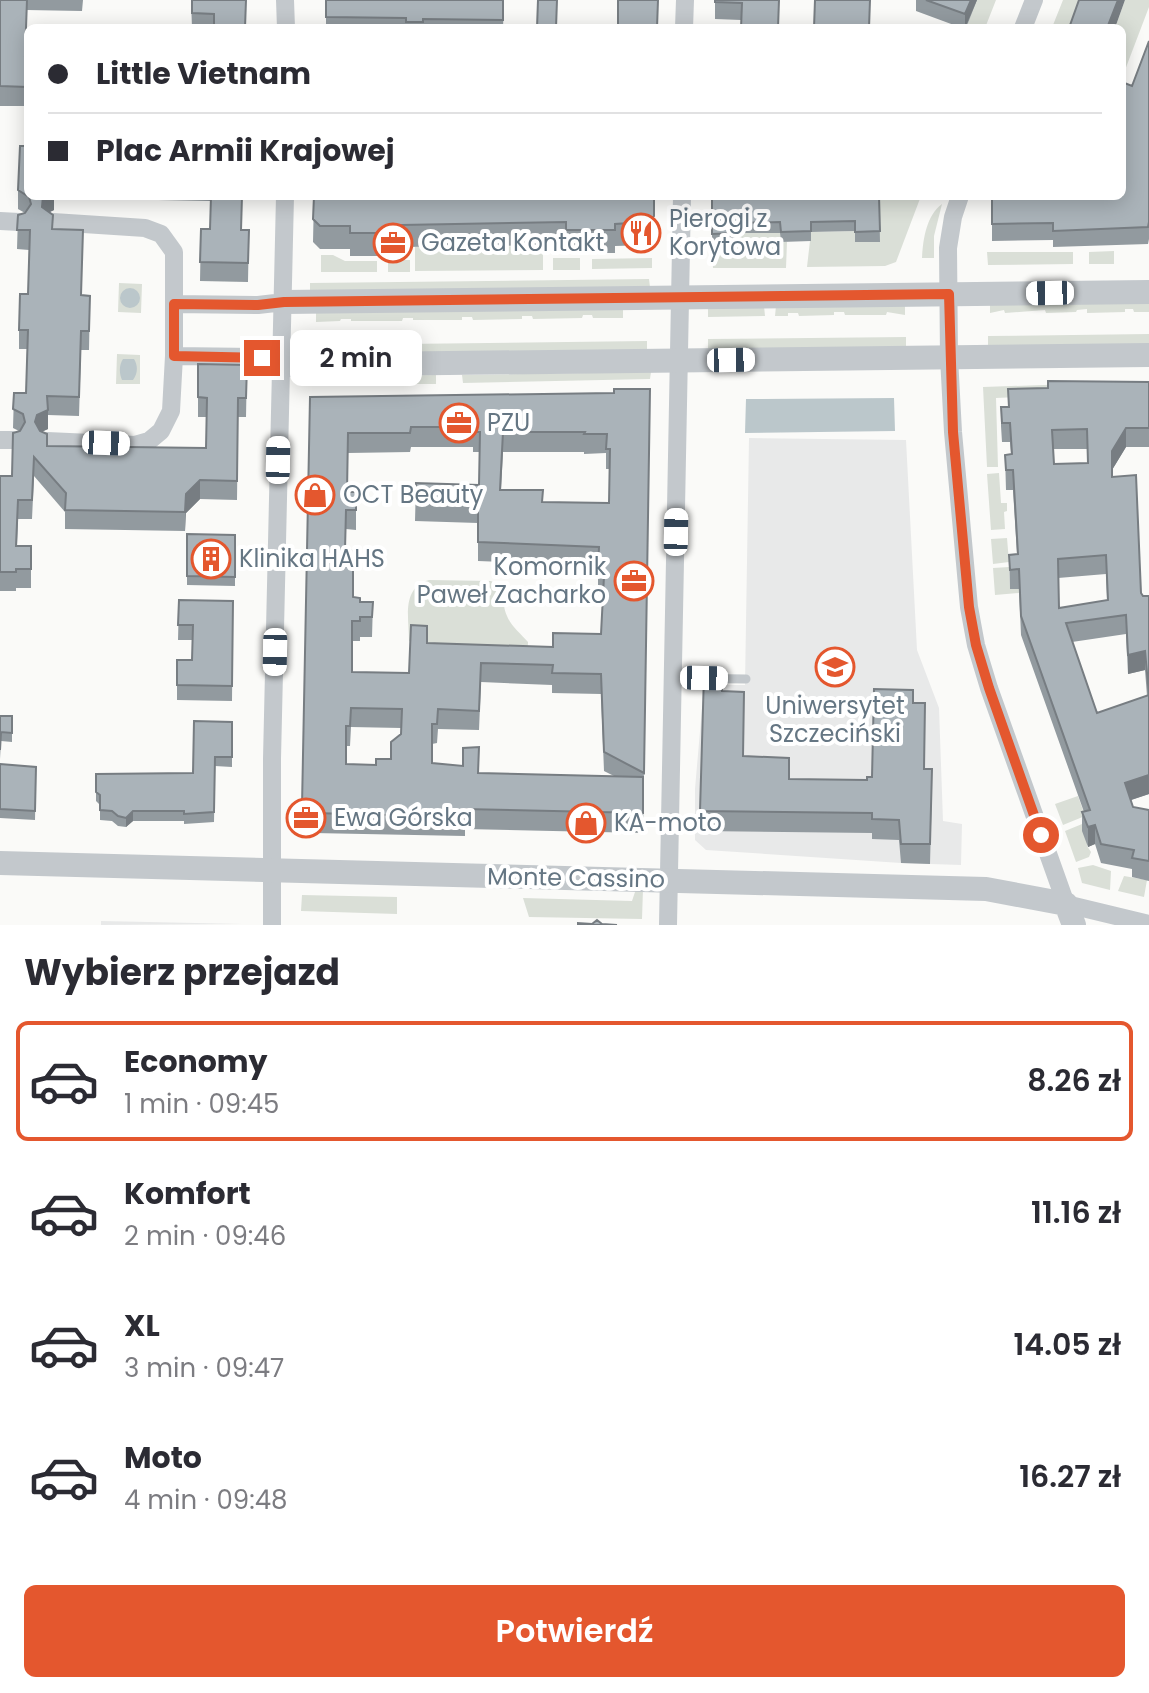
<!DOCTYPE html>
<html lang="pl">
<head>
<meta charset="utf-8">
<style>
  body { margin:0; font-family:Poppins,sans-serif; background:#f7f7f7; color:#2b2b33; height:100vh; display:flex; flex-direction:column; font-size:30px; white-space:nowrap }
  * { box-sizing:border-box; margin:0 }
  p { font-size:26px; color:#7c7c81 }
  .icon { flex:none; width:44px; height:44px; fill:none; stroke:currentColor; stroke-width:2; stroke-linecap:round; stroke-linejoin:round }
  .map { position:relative; height:925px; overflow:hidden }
  .drawer { display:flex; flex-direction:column; background:#fff; flex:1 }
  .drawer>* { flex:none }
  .banner { position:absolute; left:24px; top:24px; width:1102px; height:176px; border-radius:12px; box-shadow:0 4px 20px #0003; display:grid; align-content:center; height:176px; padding:0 24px; background:#fff }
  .end { position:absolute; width:36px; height:36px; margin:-18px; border:10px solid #e4572e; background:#fff; box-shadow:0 0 0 4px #fff }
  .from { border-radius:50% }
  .bubble { position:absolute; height:56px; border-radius:12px; background:#fff; box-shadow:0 4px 20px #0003; font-size:26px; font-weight:600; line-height:56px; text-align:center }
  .car { position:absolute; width:24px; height:48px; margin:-24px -12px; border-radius:10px; box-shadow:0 0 6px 2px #0007; background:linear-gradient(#fff 24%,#345 0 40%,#fff 0 76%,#345 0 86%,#fff 0) }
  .banner b { display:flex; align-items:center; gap:28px; height:76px; font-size:30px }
  .banner b+b { border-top:2px solid #e1e1e2 }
  .banner i { width:20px; height:20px; background:#2b2b33 }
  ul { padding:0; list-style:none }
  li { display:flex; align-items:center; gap:24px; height:120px; margin:0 16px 12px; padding:0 8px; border:4px solid transparent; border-radius:12px }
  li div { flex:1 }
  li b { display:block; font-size:30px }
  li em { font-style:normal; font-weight:600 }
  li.current { border-color:#e4572e }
  li>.icon { width:72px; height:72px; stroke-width:1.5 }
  h2 { padding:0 24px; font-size:36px; line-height:96px }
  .action { display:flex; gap:16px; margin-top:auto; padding:16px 24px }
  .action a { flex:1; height:92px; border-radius:12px; background:#e4572e; color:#fff; font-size:32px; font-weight:600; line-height:92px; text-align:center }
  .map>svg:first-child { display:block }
  .built { fill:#e8e9e9 }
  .green { fill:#dadfd7 }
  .water { fill:#bbc7cb }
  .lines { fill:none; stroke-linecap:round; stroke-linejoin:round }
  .service { stroke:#c3c8cc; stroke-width:9 }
  .minor { stroke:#c3c8cc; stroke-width:18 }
  .tertiary { stroke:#c3c8cc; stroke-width:24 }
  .wall { fill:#929a9f; fill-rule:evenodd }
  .shaded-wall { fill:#777d82 }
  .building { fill:#aab3b9; stroke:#777d82; stroke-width:2; fill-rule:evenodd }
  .route { stroke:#e4572e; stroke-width:10 }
  .labels { text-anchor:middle; stroke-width:8; stroke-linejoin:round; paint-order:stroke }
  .poi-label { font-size:24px; fill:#657683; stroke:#fff; text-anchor:start }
  .street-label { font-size:24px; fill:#657683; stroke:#fff }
</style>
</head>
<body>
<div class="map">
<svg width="1149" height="925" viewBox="0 0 1149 925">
  <rect width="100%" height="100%" fill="#fafaf8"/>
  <path class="built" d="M749,438l157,2 11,210 22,58 4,113 19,3 -1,41 -60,-2 -195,-13 -11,-10v-51l9,-104h41z
    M101,921l142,3 -142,1z"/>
  <path class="green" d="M976,0h20l-11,28h-19z
    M1063,0h21l-11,28 -20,-3z
    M1125,0h24v7l-27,71v-50h-7z
    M879,196h42l-25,66 -11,4 -78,1 4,-35 44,-1z
    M942,204l-8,32v22h-12c1,-18 4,-42 20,-54z
    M736,233h44l1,8 6,1 -1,26h-73l-1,-24h24z
    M543,246v24l-128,1v-24z
    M1114,251v13h-25v-12z
    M987,252h86v12l-85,1z
    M321,255h12l12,6h32v11h-56z
    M553,258h27v12h-27z
    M652,258v10l-60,1v-10z
    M388,260h22v12h-22z
    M649,279l1,8 -340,4v-8z
    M119,283l23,1 -1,29 -23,-1z
    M1149,301v11h-15l-1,-3h-8v3l-38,1v-4l-10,1 -1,2 -30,1 -1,-3 -40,3 -1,-3 -14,3v-10z
    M905,304v11l-18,-3 -1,3h-41l-1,-3h-10v3l-35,1 -1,-3h-10v3h-13l1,-10z
    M764,306l1,10 -57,1v-10z
    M623,308v10h-30l-1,-3h-9l-1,3 -49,1 -1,-3h-10v3l-49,1 -1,-3h-10v3h-49v-2h-10l-1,3h-51v-2h-10l-1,2 -24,1v-10z
    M1149,334v11l-161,2v-11z
    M906,337v11l-198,2v-11z
    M647,341v10l-330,4v-10z
    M117,354l23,1v29h-24z
    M651,372l-1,7 -187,4 -1,-8z
    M436,375v9h-67v-8z
    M1071,384v11l-75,3 2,69h-11l-4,-80z
    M999,473l2,30h6v8l-3,1 1,17 -14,1 -4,-56z
    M1007,538l2,24 -16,2 -2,-25z
    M1009,567l1,22h9v4l-24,2 -2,-27z
    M429,580l62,1c18,10 9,19 16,35 4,10 14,18 21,26l-1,21 -98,-2v-18l-20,-2c0,-23 -8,-53 20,-61z
    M1078,796l7,20 -22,9 -8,-21z
    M1087,822v24l4,6 -2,5 -13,5 -11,-31z
    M1093,865l18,6 -1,19 -28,-7 -4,-15z
    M1124,876l23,4 -3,17 -26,-6z
    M636,889h7l-1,30 -113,-2 -6,-19 109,3z
    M302,895l95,2v17l-96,-3z"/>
  <path class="water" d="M120 298a10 10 0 1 1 20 0a10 10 0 1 1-20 0Z
    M123,359h11c4,6 4,15 -1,21h-11c-3,-7 -3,-15 1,-21z
    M894,398l1,33 -150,2 1,-34z"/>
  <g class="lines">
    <path class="service" d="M674,678l72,1"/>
    <path class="minor" d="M285,0l1,28
      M684,28l1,-28
      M1023,28l11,-28
      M960,196l-7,21 -5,31 1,109 4,75 16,175 7,38 13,43 77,216 83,20
      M0,221l19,1
      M53,222l92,6 16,6 13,18v52l84,1 26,-3
      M174,356v-52
      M0,440h13
      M47,441l88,4 14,-4 12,-10 10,-20 3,-55 84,1 24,8
      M272,925v-166l13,-563
      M668,925l14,-729"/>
    <path class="tertiary" d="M284,302l865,-10
      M282,365l867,-10
      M0,863l986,26 80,15 8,21"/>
  </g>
  <path class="wall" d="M0,0h83l-1,11 -55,-1 -1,46h2v140h214l-1,34h8l-1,52 -48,-1 1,-52h9v-28l-156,-3v12l-5,2 4,17 29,66 8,1 -1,54h-8l-2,66 -31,-1v14l-7,3 6,14 159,2v-31h-8v-53l49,1 -1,52h-8l-1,83 -37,-1 -14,14 -1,18 -120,-2v-17l-31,-36 -2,43h-14l-1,27h14v42h-15v3h-16v-115h12l7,-45 -6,-3 1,-35h12l1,-44h-8v-19l9,-36 1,-44 -12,-1 1,-34 7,-2 -7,-4v-19l8,-44 1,-40h-27z
    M191,0h55v28h-54z
    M326,0h178l-1,28h-177z
    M715,0h64l-1,28 -37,-8 -26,-1z
    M916,0h61l-11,28h-4l-46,-17z
    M1149,41v198l-1,5 -95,3v-7l-61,1v-45h130z
    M314,196h340v43l-7,6 -32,1v7h-49v-8l-165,2v9h-51v-7h-30l-7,-7z
    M712,196h167l1,46h-25v-11l-44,1v9l-30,1 -1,-9h-44v11h-24z
    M1149,382v65h-23l-14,23v7l29,116 2,3h6v198l-18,6 2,7 16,3v71l-17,-4v-8l-31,-6 -6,-19 -7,3 -6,-16v-19h2l-63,-177 -2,-46h-9l-1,-34 8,-1 -4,-64h-7l-1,-35 6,-1 -1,-12h-8l-1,-16v-19h7v-18l40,-1zM1053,449h34l1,14 -34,1zM1106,574l1,26 -48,8 -1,-30zM1126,634l2,40 17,-4 2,26 -50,17 -25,-71z
    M650,389l-7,444 -178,-4v7l-152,-3v-8l-11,1 8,-429 304,-4zM411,447h62v5h7l-1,33 -63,-2 -1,38 63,2v38l120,5v23h4v6h1l-2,39 -48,13 -126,-4 -18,30 -57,-1v-31h8v-4h12l1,-35h-13l-7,-5 -7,-46v-22l10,1v-38h-9l1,-39 62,-1zM503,452h81v2l22,-1v16h4l-1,34 -66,-1 -42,-12zM481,682l71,3v8l49,1 3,77 10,5 -135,-3 -47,-10v-19l5,-1 1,-14 41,1zM351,727l50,1v6l-10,25 -15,6 -30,-1v-18h4z
    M187,534l48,1v51l-48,-1z
    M179,600l54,1 -1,100 -55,-1v-40h15l1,-20h-15z
    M722,691l22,65 45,23 78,1 5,-3 41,-74 11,66 8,19 -2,76 -29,-1 -2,-23 -27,-1v-6l-172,-2v-20z
    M0,716l12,9v17l-11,-1 -1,18z
    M232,722v45l-17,-1 -1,56 -30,2v-3h-51l-7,6 -8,-1 -6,-5 -12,-1v-15l-4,-4v-27l97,-1z
    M0,764l36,3 -1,53 -35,-2z"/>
  <path class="shaded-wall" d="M971,0h6l-12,28v-14z
    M1118,0h7l-10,28h-8z
    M43,196h11v14l-10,5 -2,-8z
    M654,196v43l-7,6v-23z
    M48,410v19l-11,5 -2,-12 2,-7z
    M1126,428v19l-14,23v-19z
    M200,480v19l-14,14 -1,18 1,-37z
    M1145,651v19l-17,4v-19z
    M1149,775v19l-24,8v-19z
    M133,811v10l-7,6v-9z
    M1095,825v19l-7,3v-20z"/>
  <path class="building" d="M0,0h27l-2,56h3v140h15l-1,11 11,8 -1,14 31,1 -2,65 9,1 -1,35h-8l-2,66 -32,-1 1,14 -11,5 -2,7 5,9 7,3v12l159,2 1,-50 -9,-1v-33l49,1 -1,33h-8l-1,83 -37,-1 -14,14 -1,18 -120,-2 1,-17 -32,-36 -2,43h-14l-2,46h15v23h-15v3h-16v-96h12l1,-43 7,-2 5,-9 -2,-8 -10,-5 1,-16h12l2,-63h-9l1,-36h8l2,-64h-13l1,-15 7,-2 6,-9 -2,-7 -11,-7 2,-44h6l1,-59 -27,-1z
    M192,0h54l-1,28h-31v-14l-22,-1z
    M326,0h177v20l-80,-1v3h-17v-4l-80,-1z
    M538,0h19l-1,28h-19z
    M618,0h40l-1,28h-39z
    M715,0h64l-1,28h-37l1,-25 -27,-1z
    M815,0h55l-1,28h-55z
    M926,0h45l-6,14z
    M1079,0h39l-11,28h-38z
    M1149,41v181l-1,5 -95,4v-8l-61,1v-28h130v-114l10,4z
    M211,196h31l-1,34h8l-1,33 -48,-1 1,-33h9z
    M314,196h340v20l-7,6 -32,2v6h-49v-8l-165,3v8h-51v-7h-30l-7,-7z
    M712,196h167l1,35 -25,1v-11l-44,1v9l-30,1 -1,-10 -44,1v10l-24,1z
    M1048,381l101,1v46h-23l-14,23v26l24,-2 5,118 2,3h6v179l-24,8 8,24 16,3v51l-17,-3 2,-8 -33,-6 -6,-19 -7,2 -6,-15 8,-2 -69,-194 -2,-47 -9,1 -1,-15 9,-1 -5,-84h-7l-1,-15 7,-1 -2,-31h-8l-1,-16h8l-1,-18 40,-1zM1087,429l1,34 -34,1 -2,-34zM1106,555l2,45 -49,8 -1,-49zM1126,615l2,40 17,-4 4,44 -52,18 -31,-90z
    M614,389h36l-6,384 -40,-21 -3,-78 -49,-1 1,-8 -72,-2 -2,48 -41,-2 -1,15h-5v39l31,3v-18l16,-1 -1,26 165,4v36l-179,-4 1,8 -152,-4v-7h-11l8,-409 304,-4zM411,427h62v5h7l-1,53 -63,-2 -1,19 63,1v39l121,5 -1,22h4v7h2l-3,58 -48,-1v14l-126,-4v-17l-16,-1 -2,48 -57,-1v-51h8v-4h12l1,-15h-13v-4l-7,-1v-46l-8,-1 1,-40h10v-18h-9l1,-59h62zM503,432h82l-1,2h23l-1,15h4l-1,54 -67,-1 1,-12h-43zM351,708l51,1 -1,25 -10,8v17h-15v6l-30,-1v-38h4z
    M187,534l48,1v42l-48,-1z
    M179,600l54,1 -1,85 -55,-1v-25h15l1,-35h-15z
    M704,674h18v17l22,1 -1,64 46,2v21l78,1v-3h5l2,-88 39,1v13h12l-1,66h8l-2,75h-29l-2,-24 -27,-1v-6l-172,-2z
    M0,716h12v17l-11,-1 -1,18z
    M194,721l38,1v35h-17l-1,55 -30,2v-3h-51l-7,7 -8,-2 -6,-5 -12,-1v-15l-4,-3v-18l97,-1z
    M0,764l36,3 -1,44 -35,-2z
    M597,920l5,4 15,1h-39v-2l14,1z"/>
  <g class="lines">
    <path class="route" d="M262,358l-88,-2v-52l84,1 26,-3 665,-8 4,138 16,175 7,38 13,43 52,147"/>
  </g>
  <defs>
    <symbol id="restaurant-ring" viewBox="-11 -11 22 22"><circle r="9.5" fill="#fff" stroke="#e4572e" stroke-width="1.5"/><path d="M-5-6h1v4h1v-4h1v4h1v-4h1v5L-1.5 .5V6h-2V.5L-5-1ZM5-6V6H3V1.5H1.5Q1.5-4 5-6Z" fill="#e4572e"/></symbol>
    <symbol id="office-ring" viewBox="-11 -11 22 22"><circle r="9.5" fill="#fff" stroke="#e4572e" stroke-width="1.5"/><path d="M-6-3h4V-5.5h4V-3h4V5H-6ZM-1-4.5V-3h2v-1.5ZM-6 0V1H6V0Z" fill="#e4572e"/></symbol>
    <symbol id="shop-ring" viewBox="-11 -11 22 22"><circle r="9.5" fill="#fff" stroke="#e4572e" stroke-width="1.5"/><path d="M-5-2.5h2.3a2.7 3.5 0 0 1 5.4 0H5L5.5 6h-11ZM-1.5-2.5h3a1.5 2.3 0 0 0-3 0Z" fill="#e4572e"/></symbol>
    <symbol id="building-ring" viewBox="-11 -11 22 22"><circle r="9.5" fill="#fff" stroke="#e4572e" stroke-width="1.5"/><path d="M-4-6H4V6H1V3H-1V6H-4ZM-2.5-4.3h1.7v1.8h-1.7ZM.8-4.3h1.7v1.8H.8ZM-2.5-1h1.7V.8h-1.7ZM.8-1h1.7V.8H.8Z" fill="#e4572e"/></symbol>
    <symbol id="university-ring" viewBox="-11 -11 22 22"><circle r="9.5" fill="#fff" stroke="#e4572e" stroke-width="1.5"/><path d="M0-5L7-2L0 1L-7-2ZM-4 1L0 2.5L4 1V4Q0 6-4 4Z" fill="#e4572e"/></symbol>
  </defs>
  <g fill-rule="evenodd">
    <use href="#restaurant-ring" x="619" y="211" width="44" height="44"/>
    <use href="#office-ring" x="371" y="221" width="44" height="44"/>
    <use href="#office-ring" x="437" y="401" width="44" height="44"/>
    <use href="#shop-ring" x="293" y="473" width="44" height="44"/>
    <use href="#building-ring" x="189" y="537" width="44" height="44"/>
    <use href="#office-ring" x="612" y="559" width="44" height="44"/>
    <use href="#university-ring" x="813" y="645" width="44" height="44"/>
    <use href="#office-ring" x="284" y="796" width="44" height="44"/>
    <use href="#shop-ring" x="564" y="801" width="44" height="44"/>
  </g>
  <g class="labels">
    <g class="poi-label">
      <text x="669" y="227">Pierogi z<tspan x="669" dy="28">Korytowa</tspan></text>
      <text x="421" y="251">Gazeta Kontakt</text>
      <text x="487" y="431">PZU</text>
      <text x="343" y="503">OCT Beauty</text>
      <text x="239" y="567">Klinika HAHS</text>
      <text x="606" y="575" text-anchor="end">Komornik<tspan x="606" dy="28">Paweł Zacharko</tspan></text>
      <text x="835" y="714" text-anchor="middle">Uniwersytet<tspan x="835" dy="28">Szczeciński</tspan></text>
      <text x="334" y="826">Ewa Górska</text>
      <text x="614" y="831">KA-moto</text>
    </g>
    <g class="street-label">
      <text transform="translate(576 878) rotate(1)" y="8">Monte Cassino</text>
    </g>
  </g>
</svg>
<i class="end from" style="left:1041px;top:835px"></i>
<i class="end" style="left:262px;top:358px"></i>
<div class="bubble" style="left:290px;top:330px;width:132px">2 min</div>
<i class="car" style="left:1050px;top:293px;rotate:269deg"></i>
<i class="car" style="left:731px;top:360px;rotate:89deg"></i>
<i class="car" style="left:106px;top:443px;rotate:92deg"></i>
<i class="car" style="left:278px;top:460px;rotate:1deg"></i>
<i class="car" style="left:676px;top:532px;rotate:1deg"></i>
<i class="car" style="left:275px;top:652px;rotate:181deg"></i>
<i class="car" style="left:704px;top:678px;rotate:91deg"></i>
<div class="banner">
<b><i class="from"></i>Little Vietnam</b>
<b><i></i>Plac Armii Krajowej</b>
</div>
</div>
<section class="drawer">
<h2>Wybierz przejazd</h2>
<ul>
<li class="current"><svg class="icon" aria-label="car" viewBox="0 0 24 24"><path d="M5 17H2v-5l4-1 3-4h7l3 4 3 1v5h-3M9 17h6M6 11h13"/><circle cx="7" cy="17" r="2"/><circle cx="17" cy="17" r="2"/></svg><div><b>Economy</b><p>1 min · 09:45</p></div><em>8.26 zł</em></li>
<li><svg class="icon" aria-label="car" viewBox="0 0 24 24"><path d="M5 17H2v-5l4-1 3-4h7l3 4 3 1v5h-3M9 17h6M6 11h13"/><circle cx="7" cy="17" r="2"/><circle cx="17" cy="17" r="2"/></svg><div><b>Komfort</b><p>2 min · 09:46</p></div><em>11.16 zł</em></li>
<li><svg class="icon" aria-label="car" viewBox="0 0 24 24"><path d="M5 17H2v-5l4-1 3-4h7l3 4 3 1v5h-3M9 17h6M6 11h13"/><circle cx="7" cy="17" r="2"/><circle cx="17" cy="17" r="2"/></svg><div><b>XL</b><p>3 min · 09:47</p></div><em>14.05 zł</em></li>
<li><svg class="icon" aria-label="car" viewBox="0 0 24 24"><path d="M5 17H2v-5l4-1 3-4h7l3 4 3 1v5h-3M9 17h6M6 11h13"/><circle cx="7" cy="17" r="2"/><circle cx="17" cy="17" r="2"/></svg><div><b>Moto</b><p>4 min · 09:48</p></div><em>16.27 zł</em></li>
</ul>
<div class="action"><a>Potwierdź</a></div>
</section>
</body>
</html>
